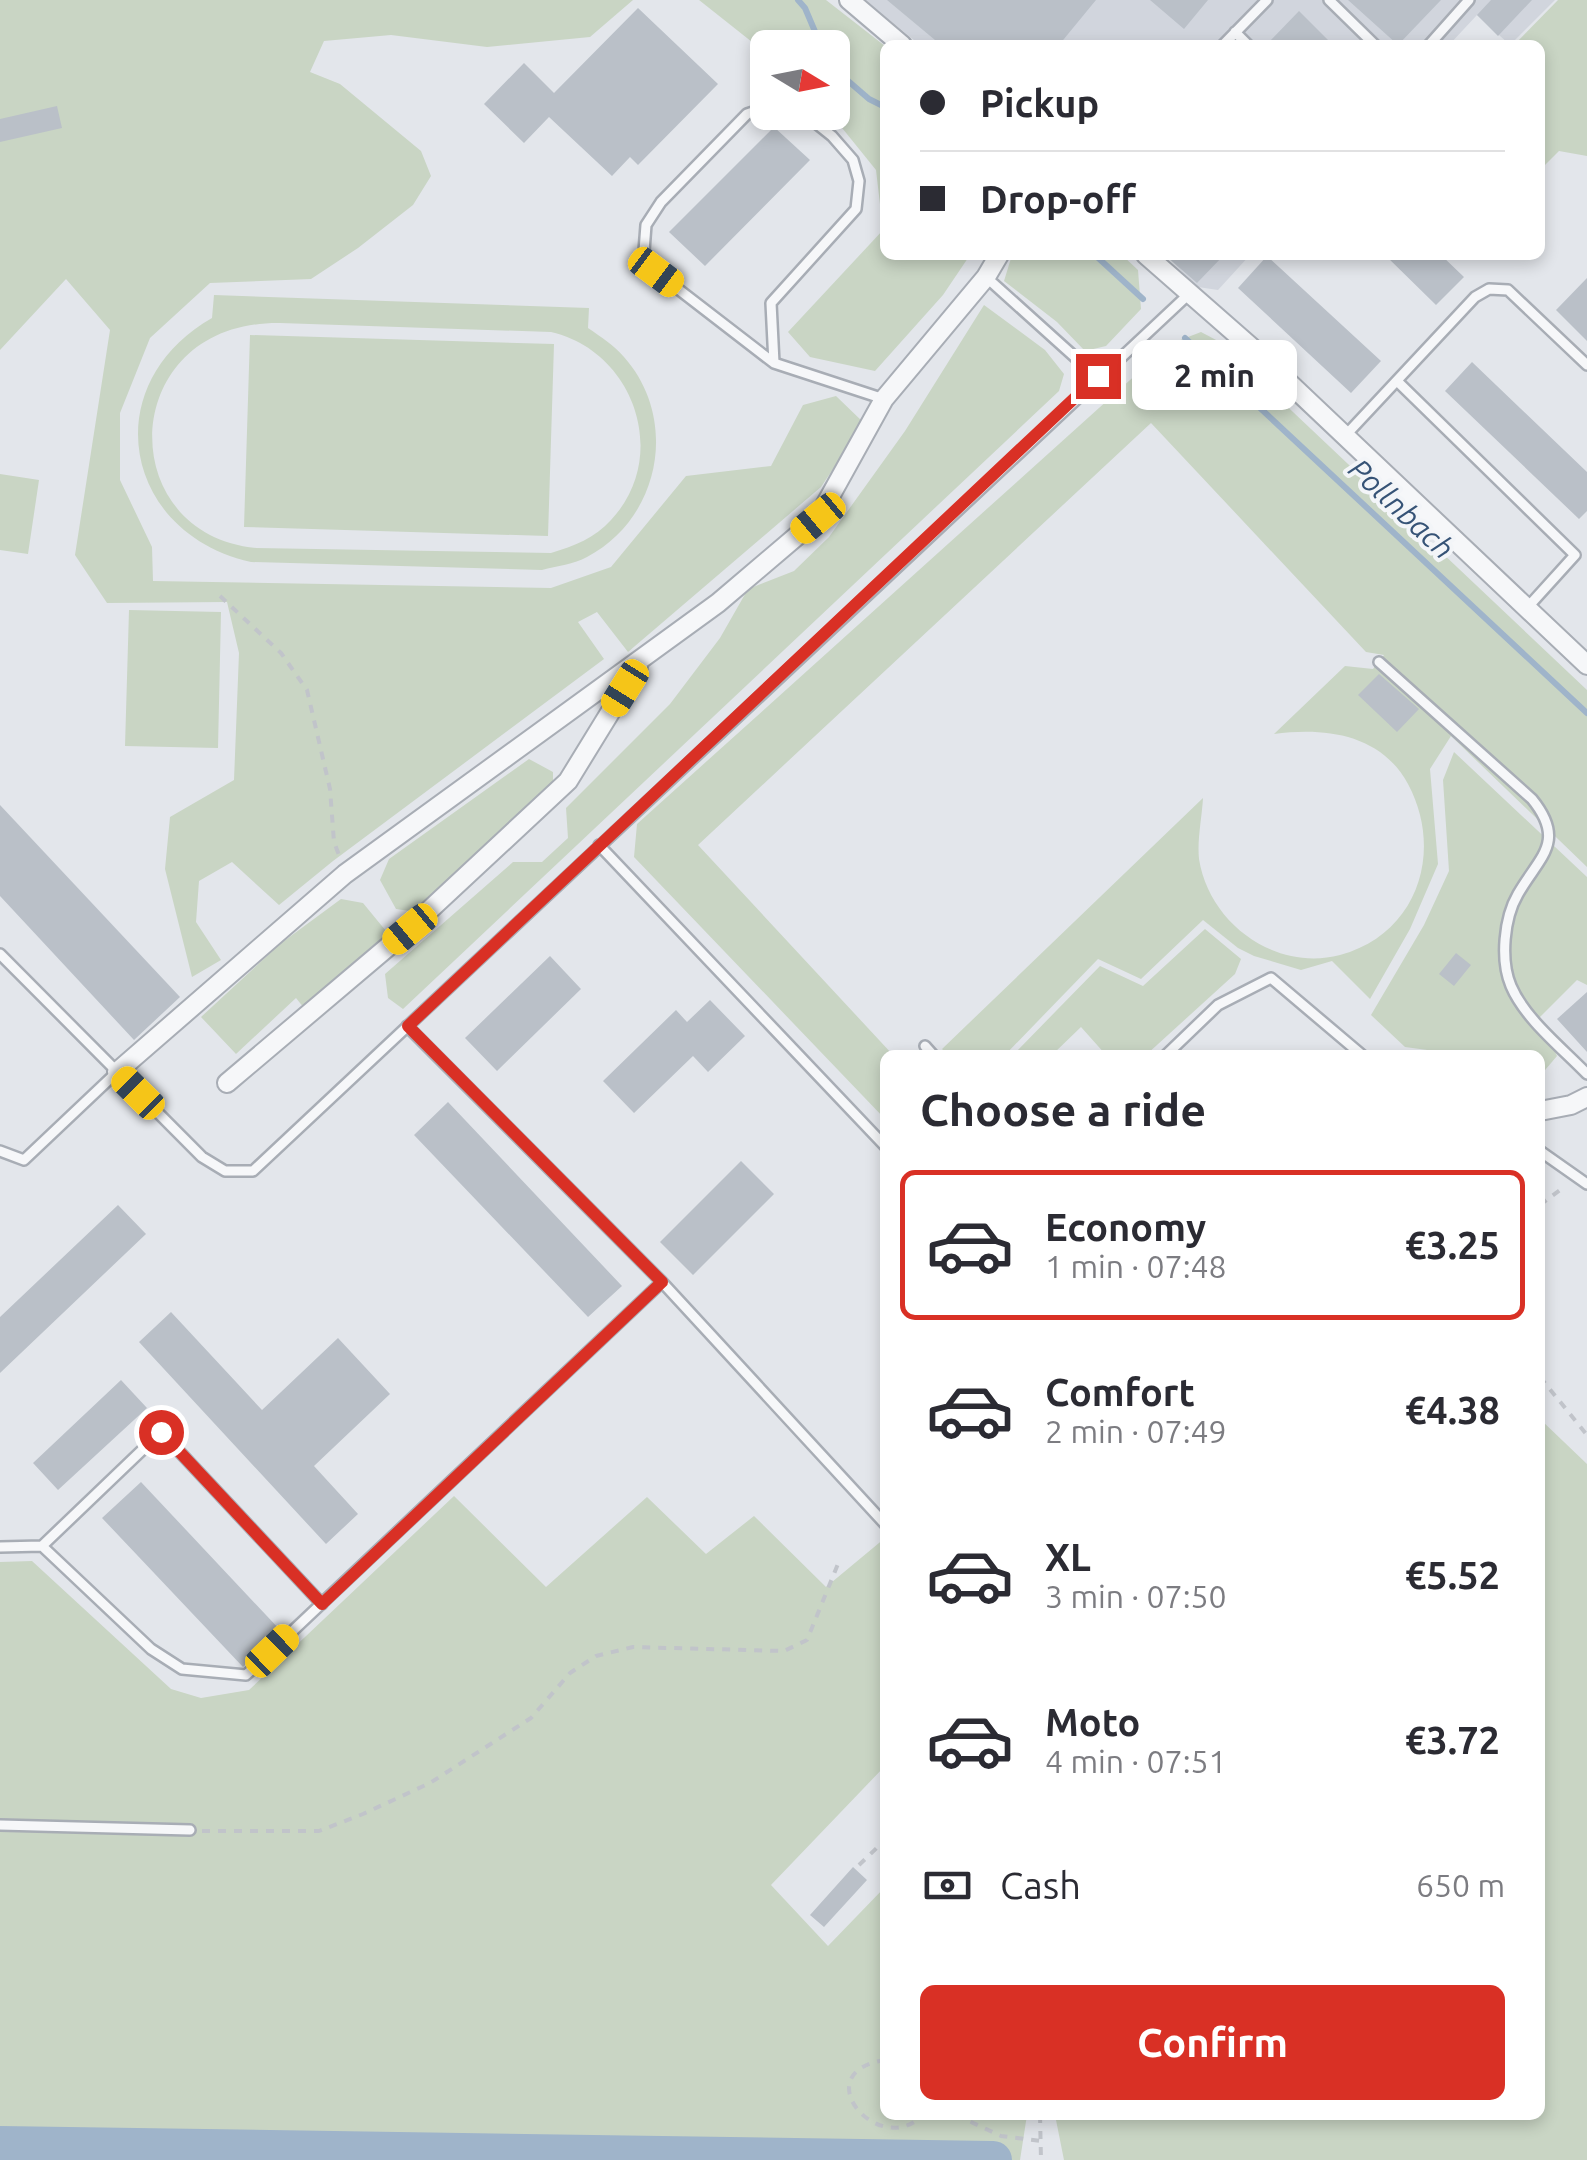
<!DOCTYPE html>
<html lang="en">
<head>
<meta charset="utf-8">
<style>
  body { margin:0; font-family:Ubuntu,sans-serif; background:#f7f7f7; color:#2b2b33; height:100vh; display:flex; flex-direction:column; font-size:38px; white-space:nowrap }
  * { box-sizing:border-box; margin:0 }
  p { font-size:32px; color:#7c7c81 }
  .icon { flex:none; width:55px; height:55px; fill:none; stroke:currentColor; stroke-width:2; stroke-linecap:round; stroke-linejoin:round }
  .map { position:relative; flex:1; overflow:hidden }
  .side { position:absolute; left:880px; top:1050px; width:665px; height:1070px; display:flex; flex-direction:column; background:#fff; border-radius:15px; box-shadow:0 5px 15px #0003 }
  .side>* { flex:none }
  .guide { position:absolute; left:880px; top:40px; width:665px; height:220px; border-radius:15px; box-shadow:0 5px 15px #0003; display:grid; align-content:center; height:220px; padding:0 40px; background:#fff }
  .needle { width:65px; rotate:100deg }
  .fabs { position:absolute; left:750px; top:30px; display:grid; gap:20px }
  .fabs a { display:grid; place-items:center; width:100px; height:100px; border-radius:15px; background:#fff; box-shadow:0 5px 15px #0003; font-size:50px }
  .end { position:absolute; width:45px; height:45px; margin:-22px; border:12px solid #d93025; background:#fff; box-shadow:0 0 0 5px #fff }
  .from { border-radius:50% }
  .bubble { position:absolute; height:70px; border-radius:15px; background:#fff; box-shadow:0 5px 15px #0003; font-size:32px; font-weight:600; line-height:70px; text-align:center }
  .car { position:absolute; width:30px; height:60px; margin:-30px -15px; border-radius:12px; box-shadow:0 0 8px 2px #0007; background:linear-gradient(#f5c518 24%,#345 0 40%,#f5c518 0 76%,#345 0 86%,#f5c518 0) }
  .guide b { display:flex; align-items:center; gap:35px; height:95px; font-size:38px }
  .guide b+b { border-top:2px solid #e1e1e2 }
  .guide i { width:25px; height:25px; background:#2b2b33 }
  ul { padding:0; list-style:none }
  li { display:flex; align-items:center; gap:30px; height:150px; margin:0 20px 15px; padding:0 20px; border:5px solid transparent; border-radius:15px }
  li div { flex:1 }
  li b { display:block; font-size:38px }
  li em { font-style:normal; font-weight:600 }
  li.on { border-color:#d93025 }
  li>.icon { width:90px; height:90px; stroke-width:1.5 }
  h2 { padding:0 40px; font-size:45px; line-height:120px }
  .pay { display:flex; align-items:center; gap:25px; height:110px; padding:0 40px; font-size:38px }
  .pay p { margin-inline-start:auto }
  .button { display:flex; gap:20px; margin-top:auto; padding:20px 40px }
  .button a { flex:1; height:115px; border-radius:15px; background:#d93025; color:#fff; font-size:40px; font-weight:600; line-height:115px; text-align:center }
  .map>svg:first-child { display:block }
  .built { fill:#d1d5dd }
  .green { fill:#c9d5c4; fill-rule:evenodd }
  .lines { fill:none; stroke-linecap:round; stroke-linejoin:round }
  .stream { stroke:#9fb4ca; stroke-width:6 }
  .river { stroke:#9fb4ca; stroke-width:38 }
  .building { fill:#bac0c8 }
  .service-casing { stroke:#a8adb5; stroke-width:14 }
  .minor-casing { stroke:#a8adb5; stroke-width:22 }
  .path { stroke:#c1c4ca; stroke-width:4; stroke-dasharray:8 8; stroke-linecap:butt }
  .service { stroke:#f6f7f9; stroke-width:9 }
  .minor { stroke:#f6f7f9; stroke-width:18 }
  .route { stroke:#d93025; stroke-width:12 }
  .labels { text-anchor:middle; stroke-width:8; stroke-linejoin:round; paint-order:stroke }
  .water-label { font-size:30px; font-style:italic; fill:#365376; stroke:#f3f5f8 }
</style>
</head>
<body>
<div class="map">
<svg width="1587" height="2160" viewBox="0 0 1587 2160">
  <rect width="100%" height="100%" fill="#e3e6eb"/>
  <path class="built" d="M865,0h690l-45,45 -33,-30 -28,30h-529z
    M1165,255h85l-32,35 -20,-3z"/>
  <path class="green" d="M0,0h633l-43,37 -103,10 -96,-12 -67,6 -14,31 30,12 81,67 10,25 -18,29 -55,43 -47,31 -101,4 -60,55 -30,75v67l32,67 1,34 398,7 60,-21 75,-91 85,-10 32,-61 33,-9 28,27 -43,64 -193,165 -31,-40 -19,10 26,37 -271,202 -54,44 -47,-43 -33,19 -3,41 25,38 -29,17 -27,-108 5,-52 64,-37 5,-127 -12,-51 -120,1 -32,-48 35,-225 -44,-51 -66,71z
    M699,0h127l59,46v209h85l-27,40 -68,76 -65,-14 -22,-25 95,-102 -7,-60 -46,-57 2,-1v-64h-64l-1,6z
    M1558,0h29v156l-28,-5 -19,19v-125h-26z
    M1012,255h110l16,15 3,39 -35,37 -21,5 -28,-29 -53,-41z
    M214,295l375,13 -1,20c13,9 26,17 36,29 55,62 37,161 -37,200 -13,7 -30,9 -45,13l-291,-8c-129,-29 -155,-178 -39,-244zM280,323l271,9c83,19 120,124 60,188 -16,18 -37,26 -60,33l-295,-5c-145,-14 -139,-227 24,-225z
    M984,305l61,45 19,24 -5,17 -656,618 -15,-11 -3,-24 128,-112h29l26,-24 -2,-30 104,-104 50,-66 28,-49 46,-18 35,-34 76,-106z
    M1201,332l17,9 369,349v177l-136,-131 -21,33 8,95 -28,65 -40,70 -38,-38 -31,9 -47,-14 -16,-8 -35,-28 -62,59 -43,-20 -93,96h-57l-6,-6 261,-251c-1,19 -6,42 -4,61 10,64 76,113 141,96 78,-21 104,-104 68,-171 -27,-50 -83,-57 -134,-50l71,-68 28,3 11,-14 -18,-3 -215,-229 -453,422 195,210h-8v64l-251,-262 3,-33 533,-480z
    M250,335l304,9 -6,192 -304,-9z
    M0,474l39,6 -11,74 -28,-4z
    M129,610l92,2 -3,136 -93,-2z
    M1454,752l133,125v108l-10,-5 -38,38 18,38 -17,20v-21h-76l-59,-8 -34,-32 53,-90 25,-54 -6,-91z
    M529,759l24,13v15l-136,125 -21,-3 -16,-29 9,-21z
    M341,899l22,4 23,28 -3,12 -79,65 -8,-10 -60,56 -35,-37 79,-73z
    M1205,929l36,30 -6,15 -89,81h-40l-25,-28 -29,28h-39l87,-89 43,20z
    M1540,1419l47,45v696h-523l-9,-45h485z
    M454,1496l92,91 101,-90 59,57 48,-38 72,71 59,-49v228l-114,119 57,61 57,-59v228h142l-7,45h-1020v-598l32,-1 139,128 30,9 48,-8z"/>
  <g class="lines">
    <path class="stream" d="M798,0l7,8 17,40
      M832,67l37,32 16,8
      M1095,255l48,44
      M1185,338l402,375"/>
    <path class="river" d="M0,2145l993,15"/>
  </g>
  <path class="building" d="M887,0h209l-37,45h-118z
    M1150,0h58l-24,29z
    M1348,0h93l-43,45z
    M1491,0h41l-34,36 -21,-21z
    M638,8l80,76 -80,81 -8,-8 -18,19 -63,-59 -25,26 -40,-39 40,-41 30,30z
    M1299,11l34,34h-67z
    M57,106l5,22 -62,14v-23z
    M774,127l36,33 -105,106 -36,-34z
    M1165,255h59l-27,28z
    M1385,255h56l23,22 -28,28z
    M1267,256l114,105 -30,32 -113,-105z
    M1587,278v63l-31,-31z
    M1472,362l115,110v39l-8,8 -134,-128z
    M1379,674l40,35 -22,23 -39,-37z
    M0,805l180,192 -46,43 -134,-144z
    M1456,953l15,12 -17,21 -15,-12z
    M550,956l31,33 -84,82 -32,-33z
    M1587,992v60l-30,-33z
    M710,1000l35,36 -37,36 -15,-16 -59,57 -31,-32 73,-71 11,12z
    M448,1102l174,184 -34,31 -174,-182z
    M741,1161l33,33 -81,81 -33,-33z
    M118,1205l28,29 -146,139v-56z
    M171,1312l91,98 76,-72 52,56 -76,72 44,48 -32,30 -187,-202z
    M121,1380l26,28 -89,82 -25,-27z
    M141,1482l140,149 -38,36 -141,-149z
    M853,1867l14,13 -43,47 -14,-12z"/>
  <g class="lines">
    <defs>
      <path id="service" d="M1329,0l46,45
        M1235,32l13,13
        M1223,45l44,-45
        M1429,45l40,-45
        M768,107l-21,7 -86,88 -15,23 -2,26 12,21 118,91 110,36
        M986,277l111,100
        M774,363l-3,-60 85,-94 3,-28 -6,-21 -21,-24 -30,-24
        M1397,381l178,174 -48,53
        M1345,436l130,-139 14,-8 19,1 79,75
        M1379,662l153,137c35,43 7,58 -14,95 -14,24 -18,66 -7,92 14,33 51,62 76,88
        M599,845l286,301
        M0,954l202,203 23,14h28l937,-878
        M407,1026l255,256 223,242
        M925,1046l8,9
        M1166,1055l52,-50 53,-27 91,77
        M0,1151l24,9 93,-88
        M1540,1151l47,33
        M42,1546l109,103 31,20 64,6 416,-393
        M0,1547l42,-1 119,-114 161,172
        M0,1825l190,5"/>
      <path id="minor" d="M849,0l53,45
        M1146,255l105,92 336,318
        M117,1072l228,-198 373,-271 100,-85 66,-119 102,-122 13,-22
        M227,1083l182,-154 159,-148 70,-114
        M1540,1111l31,-6 16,-8"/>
    </defs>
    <use href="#service" class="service-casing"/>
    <use href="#minor" class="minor-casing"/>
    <path class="path" d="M220,596l61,57 26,37 23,99 4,53 5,13
      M1540,1205l24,-18
      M1540,1377l47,58
      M202,1831h117l44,-17 67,-31 101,-65 39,-45 26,-17 37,-9 151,4 23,-11 33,-81
      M859,1865l26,-25
      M885,2060c-81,12 -6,100 38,55
      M956,2115l45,21 40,5
      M1040,2115l1,45"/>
    <use href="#service" class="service"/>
    <use href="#minor" class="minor"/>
  </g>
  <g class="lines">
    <path class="route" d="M161,1432l161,172 340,-322 -254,-256 690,-650"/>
  </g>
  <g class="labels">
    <g class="water-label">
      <text transform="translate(1401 509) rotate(43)" y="10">Pollnbach</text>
    </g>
  </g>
</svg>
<div class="fabs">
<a><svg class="needle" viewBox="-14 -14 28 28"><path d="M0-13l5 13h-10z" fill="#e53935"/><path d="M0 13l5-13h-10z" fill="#7c7c81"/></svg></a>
</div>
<i class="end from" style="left:161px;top:1432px"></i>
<i class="end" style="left:1098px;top:376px"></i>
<div class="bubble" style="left:1132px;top:340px;width:165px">2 min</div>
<i class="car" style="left:656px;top:272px;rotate:127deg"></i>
<i class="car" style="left:818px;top:518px;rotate:230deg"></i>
<i class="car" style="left:625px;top:688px;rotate:212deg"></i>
<i class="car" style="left:410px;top:929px;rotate:230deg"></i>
<i class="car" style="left:138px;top:1093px;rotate:315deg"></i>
<i class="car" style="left:272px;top:1651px;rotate:46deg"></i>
<div class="guide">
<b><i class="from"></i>Pickup</b>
<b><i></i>Drop-off</b>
</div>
<section class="side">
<h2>Choose a ride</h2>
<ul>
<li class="on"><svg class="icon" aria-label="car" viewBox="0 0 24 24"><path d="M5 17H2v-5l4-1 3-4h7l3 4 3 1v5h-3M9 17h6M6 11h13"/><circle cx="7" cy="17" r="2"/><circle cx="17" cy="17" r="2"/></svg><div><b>Economy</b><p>1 min · 07:48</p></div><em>€3.25</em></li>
<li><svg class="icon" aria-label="car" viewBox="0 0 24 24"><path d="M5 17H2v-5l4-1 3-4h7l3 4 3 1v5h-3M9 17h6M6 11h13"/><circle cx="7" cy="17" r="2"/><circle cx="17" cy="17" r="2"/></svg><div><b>Comfort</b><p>2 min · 07:49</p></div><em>€4.38</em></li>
<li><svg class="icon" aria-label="car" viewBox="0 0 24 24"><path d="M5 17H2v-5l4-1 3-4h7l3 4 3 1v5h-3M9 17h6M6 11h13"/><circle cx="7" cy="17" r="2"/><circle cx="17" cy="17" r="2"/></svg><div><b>XL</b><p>3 min · 07:50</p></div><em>€5.52</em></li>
<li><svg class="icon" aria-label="car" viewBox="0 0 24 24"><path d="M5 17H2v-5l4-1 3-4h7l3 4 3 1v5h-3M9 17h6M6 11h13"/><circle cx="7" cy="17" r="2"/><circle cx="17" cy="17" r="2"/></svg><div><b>Moto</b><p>4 min · 07:51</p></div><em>€3.72</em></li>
</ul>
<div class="pay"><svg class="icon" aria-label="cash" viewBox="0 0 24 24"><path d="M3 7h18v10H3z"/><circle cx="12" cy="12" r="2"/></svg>Cash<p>650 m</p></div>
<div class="button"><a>Confirm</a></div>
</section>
</div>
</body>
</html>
